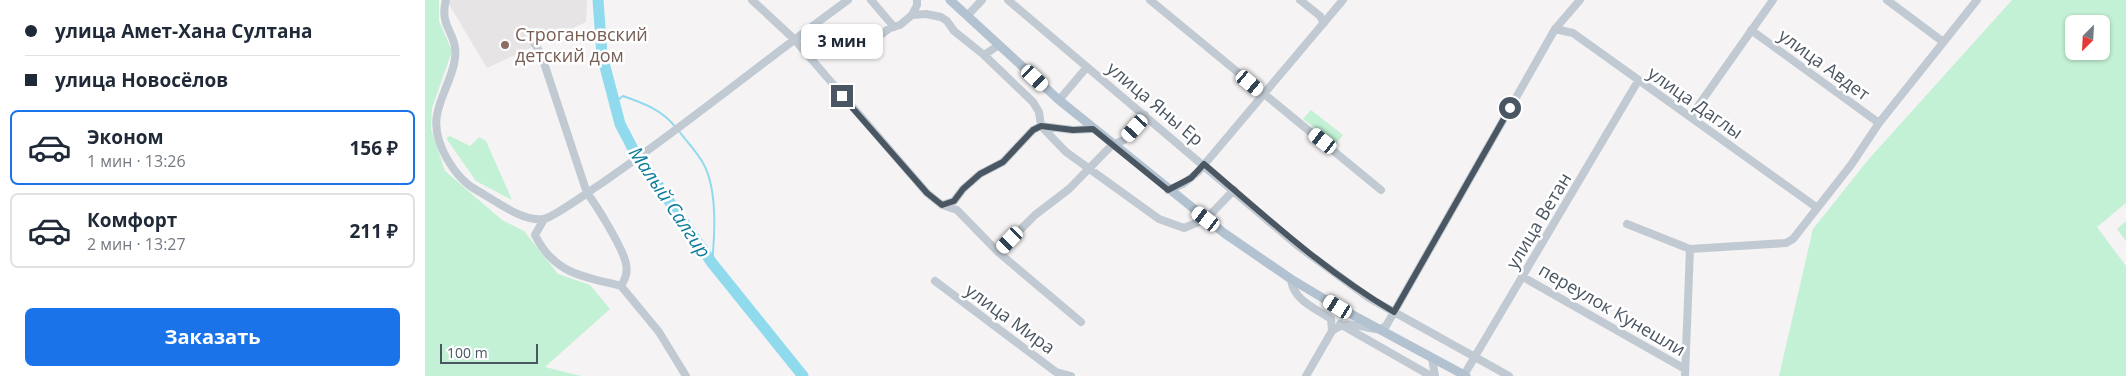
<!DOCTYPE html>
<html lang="ru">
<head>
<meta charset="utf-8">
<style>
  body { margin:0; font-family:"Open Sans",sans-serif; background:#f2f2f3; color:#1f2937; height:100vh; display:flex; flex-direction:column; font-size:19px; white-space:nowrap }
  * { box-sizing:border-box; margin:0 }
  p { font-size:16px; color:#747a83 }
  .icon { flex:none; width:28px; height:28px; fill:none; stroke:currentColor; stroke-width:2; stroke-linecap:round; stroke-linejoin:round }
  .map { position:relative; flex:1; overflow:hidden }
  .side { display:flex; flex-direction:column; background:#fff; width:425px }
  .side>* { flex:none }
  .top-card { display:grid; align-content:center; height:110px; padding:0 25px; background:#fff }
  .needle { width:32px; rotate:204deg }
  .buttons { position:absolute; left:1640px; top:15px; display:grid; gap:10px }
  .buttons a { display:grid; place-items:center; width:45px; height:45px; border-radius:8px; background:#fff; box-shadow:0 1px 4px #0004; font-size:25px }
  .scale { position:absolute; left:15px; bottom:12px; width:98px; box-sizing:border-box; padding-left:5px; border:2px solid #4a5661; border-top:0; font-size:14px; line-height:18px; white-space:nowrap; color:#4a5661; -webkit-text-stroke:4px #fff; paint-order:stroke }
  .end { position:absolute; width:22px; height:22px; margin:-11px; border:6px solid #4a5661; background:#fff; box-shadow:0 0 0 2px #fff }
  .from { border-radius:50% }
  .bubble { position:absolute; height:35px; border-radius:8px; background:#fff; box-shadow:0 1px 4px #0004; font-size:16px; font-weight:700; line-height:35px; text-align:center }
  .car { position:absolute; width:15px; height:30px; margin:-15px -8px; border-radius:6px; box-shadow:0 0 4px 1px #0007; background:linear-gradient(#fff 24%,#345 0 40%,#fff 0 76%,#345 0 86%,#fff 0) }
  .top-card b { display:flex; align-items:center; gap:18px; height:48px; font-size:19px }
  .top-card b+b { border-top:1px solid #e0e1e3 }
  .top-card i { width:12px; height:12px; background:#1f2937 }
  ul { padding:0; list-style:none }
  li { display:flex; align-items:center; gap:15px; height:75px; margin:0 10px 8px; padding:0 15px; border:2px solid #e0e1e3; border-radius:8px }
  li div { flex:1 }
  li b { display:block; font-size:19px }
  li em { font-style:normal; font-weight:700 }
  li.current { border-color:#1a73e8 }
  li>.icon { width:45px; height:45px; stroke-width:1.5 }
  .primary-button { display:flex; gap:10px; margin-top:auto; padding:10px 25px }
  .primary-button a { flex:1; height:58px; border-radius:8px; background:#1a73e8; color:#fff; font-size:20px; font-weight:700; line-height:58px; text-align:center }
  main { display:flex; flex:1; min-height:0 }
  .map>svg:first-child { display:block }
  .education { fill:#e6e4e5 }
  .green { fill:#c3f1d5; fill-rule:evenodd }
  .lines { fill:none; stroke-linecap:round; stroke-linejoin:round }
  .stream { stroke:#90daee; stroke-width:2 }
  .river { stroke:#90daee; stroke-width:11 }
  .minor { stroke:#c1cad2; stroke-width:8 }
  .major { stroke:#b3c2d1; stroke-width:9 }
  .route { stroke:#4a5661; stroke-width:6 }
  .education-dot { fill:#8d6e63; stroke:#fff; stroke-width:2 }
  .labels { text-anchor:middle; stroke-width:5; stroke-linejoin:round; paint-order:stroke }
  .education-label { font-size:18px; fill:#785e54; stroke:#fff; text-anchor:start }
  .street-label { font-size:18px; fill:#4a5661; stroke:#fff }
  .water-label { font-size:19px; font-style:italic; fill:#0c7c9b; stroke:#fff }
</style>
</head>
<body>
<main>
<section class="side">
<div class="top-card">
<b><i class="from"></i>улица Амет-Хана Султана</b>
<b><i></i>улица Новосёлов</b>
</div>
<ul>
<li class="current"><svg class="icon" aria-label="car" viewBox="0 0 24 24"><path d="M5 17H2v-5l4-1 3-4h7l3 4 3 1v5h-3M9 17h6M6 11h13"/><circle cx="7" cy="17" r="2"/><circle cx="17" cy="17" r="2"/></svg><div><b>Эконом</b><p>1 мин · 13:26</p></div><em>156 ₽</em></li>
<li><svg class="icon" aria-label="car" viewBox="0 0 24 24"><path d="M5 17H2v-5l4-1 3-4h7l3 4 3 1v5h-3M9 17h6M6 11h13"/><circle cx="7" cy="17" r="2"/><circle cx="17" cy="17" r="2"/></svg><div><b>Комфорт</b><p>2 мин · 13:27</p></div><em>211 ₽</em></li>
</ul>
<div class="primary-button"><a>Заказать</a></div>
</section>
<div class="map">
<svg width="1701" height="376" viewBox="0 0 1701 376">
  <rect width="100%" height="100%" fill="#f5f3f3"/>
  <path class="education" d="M24,0h138l-1,22 -99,46 -40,-67z"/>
  <path class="green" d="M0,0h14v21l13,30 -20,57 -1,21 14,42 57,49 22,11 34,43 32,11 20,24 -65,58 36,9h-156z
    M1587,0h114v203l-29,24 29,39v110h-347l34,-147 55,-69zM1649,24h27v27h-27z
    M886,110l32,25 -7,9 -33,-25z
    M25,136l20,10 9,-9 7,4 26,59 -36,-19 -30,-43z
    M1701,221v20l-9,-12z"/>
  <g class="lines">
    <path class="stream" d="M189,103l9,-7c20,7 40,14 53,32
      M254,131c8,11 18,21 24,32 15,26 12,71 9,100"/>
    <path class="river" d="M173,0l4,55 18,69 13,25 79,114 91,113"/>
    <path class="minor" d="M21,0c-8,30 15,33 8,64 -4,18 -14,33 -17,51 -5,27 18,64 41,76 18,10 44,31 66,28 10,-2 47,-29 58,-36 84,-58 163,-123 246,-183
      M327,0l42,39 133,154 15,12 15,5 41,42 83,70
      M446,0l23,27
      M583,0l290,246 71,52 140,78
      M725,0l231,190
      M875,0l20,16 4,7
      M1462,0l55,41
      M487,15l14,-1 15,3 6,4 7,10 30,24 49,47 6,10 2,14 25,26 93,67 25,9 22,-9 28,-29
      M543,15l14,-15
      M1130,29l18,4 243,174
      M1326,30l128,93
      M108,41l8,13 46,139c10,13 37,57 39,71 2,9 -1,15 -5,22l38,46 27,44
      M439,47l26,-19 10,-3 12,-10 5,-10v-5
      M559,55l15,-10
      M634,100l28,-33
      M1266,116l82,-116
      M743,190l15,-6 15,-12 145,-172
      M517,205l12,-4 9,-12 17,-15 23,-12 30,-32 8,-4 32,4 20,-1
      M119,219l-9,16c19,39 48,41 86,51
      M1202,224l63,25 96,-6 7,-4 58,-74 28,-42 98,-123
      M573,252l37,-37 34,-26 43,-44 12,-5 21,-25
      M1098,277l162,92
      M866,279c2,21 24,29 40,40l1,12 -26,45
      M510,281l121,91 15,4
      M915,324l91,52
      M907,331c21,-17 40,6 54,-5l169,-297 25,-29
      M1007,358l3,18
      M1039,375l174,-294
      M1260,376l5,-127"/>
    <path class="major" d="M525,0l109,100 165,133 67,46 47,28 128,69"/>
  </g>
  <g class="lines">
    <path class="route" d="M417,96l85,97 15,12 12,-4 9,-12 17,-15 23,-12 30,-32 8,-4 32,4 20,-1 75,61 23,-12 13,-14c61,52 120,107 190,148l116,-204"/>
  </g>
  <circle class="education-dot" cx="80" cy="45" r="5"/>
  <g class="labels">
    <g class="education-label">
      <text x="90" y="41">Строгановский<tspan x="90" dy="21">детский дом</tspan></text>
    </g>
    <g class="street-label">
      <text transform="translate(1399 65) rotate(36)" y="6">улица Авдет</text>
      <text transform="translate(1270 103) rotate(35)" y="6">улица Даглы</text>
      <text transform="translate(730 104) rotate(40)" y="6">улица Яны Ер</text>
      <text transform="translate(1114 221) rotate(-59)" y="6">улица Ветан</text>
      <text transform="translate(1187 310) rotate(30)" y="6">переулок Кунешли</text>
      <text transform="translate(585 319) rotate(36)" y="6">улица Мира</text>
    </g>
    <g class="water-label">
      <text transform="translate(245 202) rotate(56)" y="7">Малый Салгир</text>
    </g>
  </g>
</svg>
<div class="buttons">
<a><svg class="needle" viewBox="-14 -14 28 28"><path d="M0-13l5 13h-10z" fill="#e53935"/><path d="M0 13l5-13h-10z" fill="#747a83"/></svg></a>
</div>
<div class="scale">100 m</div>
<i class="end from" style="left:1085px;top:108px"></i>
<i class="end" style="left:417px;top:96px"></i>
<div class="bubble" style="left:376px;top:24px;width:82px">3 мин</div>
<i class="car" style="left:610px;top:78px;rotate:133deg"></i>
<i class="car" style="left:825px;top:83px;rotate:130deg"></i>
<i class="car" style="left:710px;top:128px;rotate:222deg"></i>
<i class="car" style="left:898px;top:141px;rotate:308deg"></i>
<i class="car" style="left:781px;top:219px;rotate:307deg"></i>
<i class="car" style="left:585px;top:240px;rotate:224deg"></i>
<i class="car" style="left:913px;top:307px;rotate:301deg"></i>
</div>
</main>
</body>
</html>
